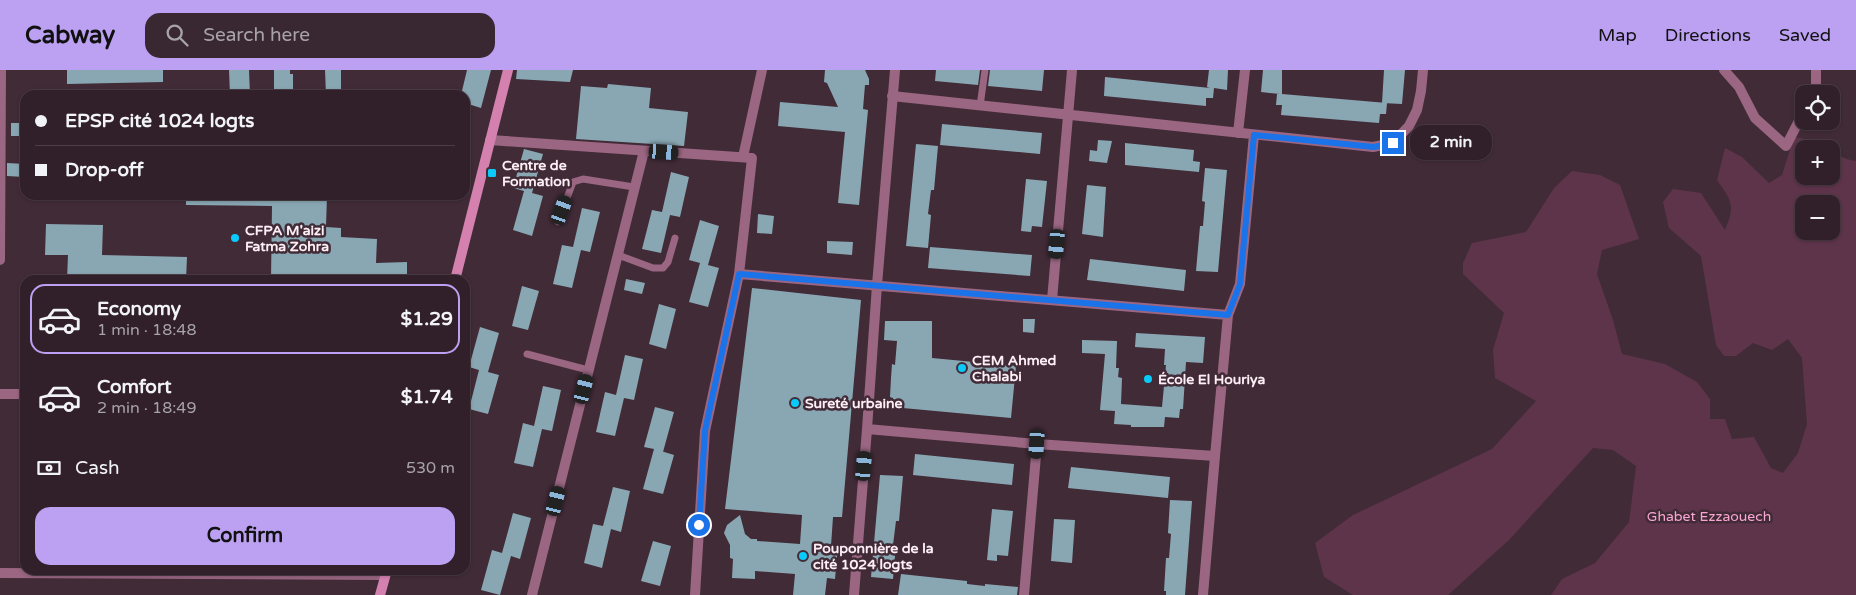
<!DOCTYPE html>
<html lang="en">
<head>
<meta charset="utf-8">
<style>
  body { margin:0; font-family:"Varela Round",sans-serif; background:#392831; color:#f1f3f6; height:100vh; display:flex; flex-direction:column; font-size:19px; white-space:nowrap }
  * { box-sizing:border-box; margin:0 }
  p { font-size:16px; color:#a8a3a8 }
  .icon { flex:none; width:28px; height:28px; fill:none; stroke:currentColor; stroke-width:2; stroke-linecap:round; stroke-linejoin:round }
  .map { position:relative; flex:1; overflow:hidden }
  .panel { position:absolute; left:20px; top:205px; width:450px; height:300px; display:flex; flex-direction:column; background:#312029; border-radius:15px; box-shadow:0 1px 4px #0004,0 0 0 1px #4c3e46 }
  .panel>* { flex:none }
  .top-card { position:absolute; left:20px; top:20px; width:450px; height:110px; border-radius:15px; box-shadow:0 1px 4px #0004,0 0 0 1px #4c3e46; display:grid; align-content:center; height:110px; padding:0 15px; background:#312029 }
  .fabs { position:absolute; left:1795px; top:15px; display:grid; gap:10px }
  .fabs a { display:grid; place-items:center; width:45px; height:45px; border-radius:10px; background:#312029; box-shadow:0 1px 4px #0004,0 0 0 1px #4c3e46; font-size:25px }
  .end { position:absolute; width:22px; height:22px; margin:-11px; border:6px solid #1a73e8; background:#fff; box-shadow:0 0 0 2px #fff }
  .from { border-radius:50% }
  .bubble { position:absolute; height:35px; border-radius:15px; background:#312029; box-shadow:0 1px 4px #0004,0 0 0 1px #4c3e46; font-size:16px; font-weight:800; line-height:35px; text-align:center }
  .car { position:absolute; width:15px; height:30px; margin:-15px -8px; border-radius:6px; box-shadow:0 0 4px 1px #0007; background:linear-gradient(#222 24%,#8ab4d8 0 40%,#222 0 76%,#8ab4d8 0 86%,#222 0) }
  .top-card b { display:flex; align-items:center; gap:18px; height:48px; font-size:19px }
  .top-card b+b { border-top:1px solid #4c3e46 }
  .top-card i { width:12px; height:12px; background:#f1f3f6 }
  ul { padding:9px 0 0; list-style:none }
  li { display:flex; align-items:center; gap:15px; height:70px; margin:0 10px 8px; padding:0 5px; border:2px solid transparent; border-radius:15px }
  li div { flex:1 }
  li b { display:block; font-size:19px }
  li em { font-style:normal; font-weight:800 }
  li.active { border-color:#bca0f2 }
  li>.icon { width:45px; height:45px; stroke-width:1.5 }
  .pay { display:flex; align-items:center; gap:12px; height:55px; padding:0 15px; font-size:19px }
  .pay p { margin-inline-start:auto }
  .action { display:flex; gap:10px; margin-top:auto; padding:10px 15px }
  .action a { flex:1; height:58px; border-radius:15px; background:#bca0f2; color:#111; font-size:20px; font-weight:800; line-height:58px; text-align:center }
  header { display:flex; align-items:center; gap:30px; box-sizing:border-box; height:70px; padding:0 25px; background:#bca0f2; color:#111 }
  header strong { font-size:24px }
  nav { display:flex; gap:28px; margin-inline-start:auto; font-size:18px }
  .search { width:350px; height:45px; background:#392831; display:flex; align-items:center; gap:12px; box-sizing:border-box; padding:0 18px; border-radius:15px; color:#a8a3a8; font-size:19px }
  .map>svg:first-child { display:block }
  .green { fill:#5e344b; fill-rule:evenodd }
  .building { fill:#89a7b3 }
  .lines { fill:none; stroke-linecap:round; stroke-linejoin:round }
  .lane { stroke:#9a6682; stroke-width:7 }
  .street { stroke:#9a6682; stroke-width:10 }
  .secondary { stroke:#d481af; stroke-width:10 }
  .route { stroke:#1a73e8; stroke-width:6 }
  .poi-dot { fill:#09cafa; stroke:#412b37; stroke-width:2 }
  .labels { text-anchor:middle; stroke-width:5; stroke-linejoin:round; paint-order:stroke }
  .poi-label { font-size:14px; font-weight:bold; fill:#feeff6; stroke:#412b37; text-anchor:start }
  .park-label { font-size:14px; fill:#faa5d3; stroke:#412b37 }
</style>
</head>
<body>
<header>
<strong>Cabway</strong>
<div class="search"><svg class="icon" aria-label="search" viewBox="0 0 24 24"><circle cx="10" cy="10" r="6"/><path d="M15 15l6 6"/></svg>Search here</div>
<nav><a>Map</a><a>Directions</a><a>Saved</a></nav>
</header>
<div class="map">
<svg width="1856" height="525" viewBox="0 0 1856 525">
  <rect width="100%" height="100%" fill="#412b37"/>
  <path class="green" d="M1794,67l17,3 16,9h-23v27h27v-25l15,8 10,2v434h-305l11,-16 33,-16 34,-41 7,-56 -23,-16 -20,-2 -84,92 -61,55h-95l-29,-18 -9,-34 38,-28 139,-66 44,-48 -41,-23 -2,-28 11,-37 -41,-39v-11l9,-20 54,-11 28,-44 18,-17 28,4 20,10 19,54 -37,11 -5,24 16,46 9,34 43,10 32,18 13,17v20h15l7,20 22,-2 17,31 12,5 15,-20 9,-29 -5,-66 -14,-19 -16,11 -19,-7 -17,13h-12l-8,-11 -15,-89 -32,-28 -6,-26 10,-13 28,4 24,37c11,-25 6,-30 -8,-50l8,-32 17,9 27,26 13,-8zM1804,134h27v27h-27z"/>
  <path class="building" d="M67,0h96v12l-96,2z
    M229,0h20l1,25h-20z
    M274,0h16v4h3v21h-19z
    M325,0h16v25h-15z
    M467,0h24l-10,38 -16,-5v-8h-4z
    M517,0h56l-3,12 -54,-3z
    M825,0h40l4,9v6h-4l-2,24 5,1 -9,95 -21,-2 7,-71 -67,-6 2,-24 58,5 -11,-24 -3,-1z
    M936,0h44l-2,15 -43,-4z
    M990,0h54l-2,21 -54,-5z
    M1209,0h19l-1,20 -13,-2 -1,10h-7v8l-102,-10 1,-19 105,11 -3,-1z
    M1263,0h19v24l105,9 -1,11h-6l-1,9 -98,-8 1,-10h-6l1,-11h3l-19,-2z
    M1384,0h21l-3,34 -20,-1z
    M608,14l43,4 -2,20 39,4 -4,34 -108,-7 5,-53 26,2z
    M11,53h14v13h-14z
    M942,54l100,9 -2,21 -100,-9z
    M1098,70l14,1 -5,22 -18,-2 1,-11 7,1z
    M1125,73l69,7 -1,11 7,1 -1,10 -74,-7z
    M916,74l22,2 -4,44h-3l-3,24 3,1 -3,33 -22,-2z
    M524,79l19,5 -11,39 11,3 -11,40 -19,-6 11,-39 -11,-3z
    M7,93l18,1 -1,13 -17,-1z
    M1205,98l22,2 -9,102 -22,-1 4,-45h3l2,-24 -3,-1z
    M671,102l18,5 -9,40 -10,-2 -9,38 -19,-4 10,-39 10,2z
    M1026,109l21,2 -5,46 -10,-1 -1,6 -10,-1z
    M1087,115l19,2 -3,50 -21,-3z
    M186,125h141l-1,32 15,1v9l36,2 -1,24 31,-1v15h-19v3h-117l1,-74 -86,-1z
    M582,138l18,4 -10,40 -9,-2 -9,38 -19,-4 9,-39 11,2z
    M758,144l16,2 -2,18 -15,-1z
    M700,150l19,6 -11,39 11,3 -11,39 -19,-5 11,-39 -11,-3z
    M46,154l57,1 -1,30 85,2 -1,23h-119l1,-25h-23z
    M827,171l26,1 -1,13 -25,-2z
    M930,177l102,8 -2,21 -102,-8z
    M1090,189l96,11 -2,21 -97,-11z
    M626,209l19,4 -3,11 -18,-4z
    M522,216l17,5 -11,39 -16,-4z
    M752,218l109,12 -19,217h-9l-2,29h7l-3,33 -8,-1 -2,17h-32l2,-21 -40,-3v8l-23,-1 1,-19 -3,-1v-13l-6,-12 3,-8 13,-10 5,19 6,5h6v2l43,3 2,-29 -77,-6z
    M659,234l17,5 -10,40 -17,-5z
    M1023,249h12l-1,14 -11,-1z
    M885,251h47v37l84,8 -5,52 -119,-11 1,-9 -3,-1 1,-19 1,-14 3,1 2,-24 -13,-1z
    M480,257l19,6 -11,39 11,3 -11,39 -19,-5 10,-39 -10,-3z
    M1136,263l69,4 -2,26 -17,-1 -3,47h-3l-1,9 -14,-1 -1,10h-33v-2l-17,-1 1,-13 -15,-1 5,-56 -23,-1v-13l35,1 -1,27h3l-1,9 4,1 -1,26 41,3 4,-42h-2l1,-16 -30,-2z
    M625,285l18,4 -9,41 -10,-2 -9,38 -19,-4 9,-40 11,3z
    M543,316l18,4 -9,41 -10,-2 -9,38 -19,-4 9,-40 11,3z
    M655,337l19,5 -11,40 -2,-1 13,4 -11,39 -20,-5 11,-40 -10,-2z
    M915,384l99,10 -2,21 -99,-10z
    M1071,397l99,10 -2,21 -100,-10z
    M880,405l23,1 -4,45h-3l-3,24h3l-3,34 -22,-2z
    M613,417l17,4 -9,41 -10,-3 -9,39 -18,-5 9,-39 10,2z
    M1170,430l22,1 -7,94h-19v-4h-2l2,-33h3l2,-24 -3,-1z
    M992,439l21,2 -5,45 -11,-1v6l-10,-1z
    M513,443l18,5 -11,41 -9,-3 -11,39 -19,-5 11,-40 10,3z
    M1054,449l21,1 -3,43 -21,-2z
    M653,471l18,5 -11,40 -19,-5z
    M901,504l66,7v3l18,2v-2l33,3 -1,8h-119z"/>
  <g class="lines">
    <path class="lane" d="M980,36l5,-36
      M558,152l15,-40 10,-3 51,8
      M618,185l35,13h10l5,-6 7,-24
      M527,284l61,16"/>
    <path class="street" d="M895,0l-18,215 -10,144 170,15 -13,151
      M1724,0l15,17 16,31 31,28 18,-35
      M1813,24l3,-8v-16
      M892,26l481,51 20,-4 16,-17 8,-16 4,-19 2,-21
      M1238,63l7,-63
      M490,70l262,18 -13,116 -34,157 -10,164
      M743,87l19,-87
      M0,190l1,-190
      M739,204l489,41
      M1052,230l20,-230
      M0,324h25
      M1037,374l178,12 -12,139
      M1215,386l13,-141 12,-31 14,-149
      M0,503l385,2
      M532,525l112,-444
      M854,525l13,-166"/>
    <path class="secondary" d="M455,210l53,-210
      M380,525l7,-25"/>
  </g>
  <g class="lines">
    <path class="route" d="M699,455l6,-94 34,-157 489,41 12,-31 14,-149 120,12 19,-4"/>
  </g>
  <g class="poi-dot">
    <rect x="487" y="98" width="10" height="10" rx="2.5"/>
    <circle cx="235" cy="168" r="5"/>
    <circle cx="962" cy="298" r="5"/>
    <circle cx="1148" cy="309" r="5"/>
    <circle cx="795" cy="333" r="5"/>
    <circle cx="803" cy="486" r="5"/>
  </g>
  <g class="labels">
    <g class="poi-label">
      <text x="502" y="100">Centre de<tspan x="502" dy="16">Formation</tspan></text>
      <text x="245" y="165">CFPA M'aizi<tspan x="245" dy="16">Fatma Zohra</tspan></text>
      <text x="972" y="295">CEM Ahmed<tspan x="972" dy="16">Chalabi</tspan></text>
      <text x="1158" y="314">École El Houriya</text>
      <text x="805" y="338">Sureté urbaine</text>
      <text x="813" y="483">Pouponnière de la<tspan x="813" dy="16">cité 1024 logts</tspan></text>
    </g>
    <g class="park-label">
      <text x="1709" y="451">Ghabet Ezzaouech</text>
    </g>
  </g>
</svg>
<div class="fabs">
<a><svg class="icon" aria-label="locate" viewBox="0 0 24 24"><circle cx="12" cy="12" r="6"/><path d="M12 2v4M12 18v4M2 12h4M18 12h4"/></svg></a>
<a>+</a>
<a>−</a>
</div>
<i class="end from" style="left:699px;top:455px"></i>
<i class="end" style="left:1393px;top:73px"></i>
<div class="bubble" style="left:1410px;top:55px;width:82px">2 min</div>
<i class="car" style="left:664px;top:82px;rotate:94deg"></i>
<i class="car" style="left:562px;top:140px;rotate:20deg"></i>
<i class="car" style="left:1057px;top:174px;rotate:185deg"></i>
<i class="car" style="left:584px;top:319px;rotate:14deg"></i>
<i class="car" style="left:1037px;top:374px;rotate:184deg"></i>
<i class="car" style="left:864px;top:396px;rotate:5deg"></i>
<i class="car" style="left:556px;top:431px;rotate:14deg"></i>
<div class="top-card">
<b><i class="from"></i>EPSP cité 1024 logts</b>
<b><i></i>Drop-off</b>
</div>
<section class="panel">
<ul>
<li class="active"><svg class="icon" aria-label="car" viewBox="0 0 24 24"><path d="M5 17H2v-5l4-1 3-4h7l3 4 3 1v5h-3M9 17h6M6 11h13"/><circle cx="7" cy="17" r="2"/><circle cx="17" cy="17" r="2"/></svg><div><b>Economy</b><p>1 min · 18:48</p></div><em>$1.29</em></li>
<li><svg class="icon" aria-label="car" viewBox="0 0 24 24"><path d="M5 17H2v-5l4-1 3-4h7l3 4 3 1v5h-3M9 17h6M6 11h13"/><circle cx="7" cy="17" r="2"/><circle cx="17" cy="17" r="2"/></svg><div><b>Comfort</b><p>2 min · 18:49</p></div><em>$1.74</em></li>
</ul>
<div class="pay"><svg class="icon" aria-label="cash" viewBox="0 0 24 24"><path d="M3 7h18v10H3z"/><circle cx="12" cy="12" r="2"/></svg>Cash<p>530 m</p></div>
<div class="action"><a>Confirm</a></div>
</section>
</div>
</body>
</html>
